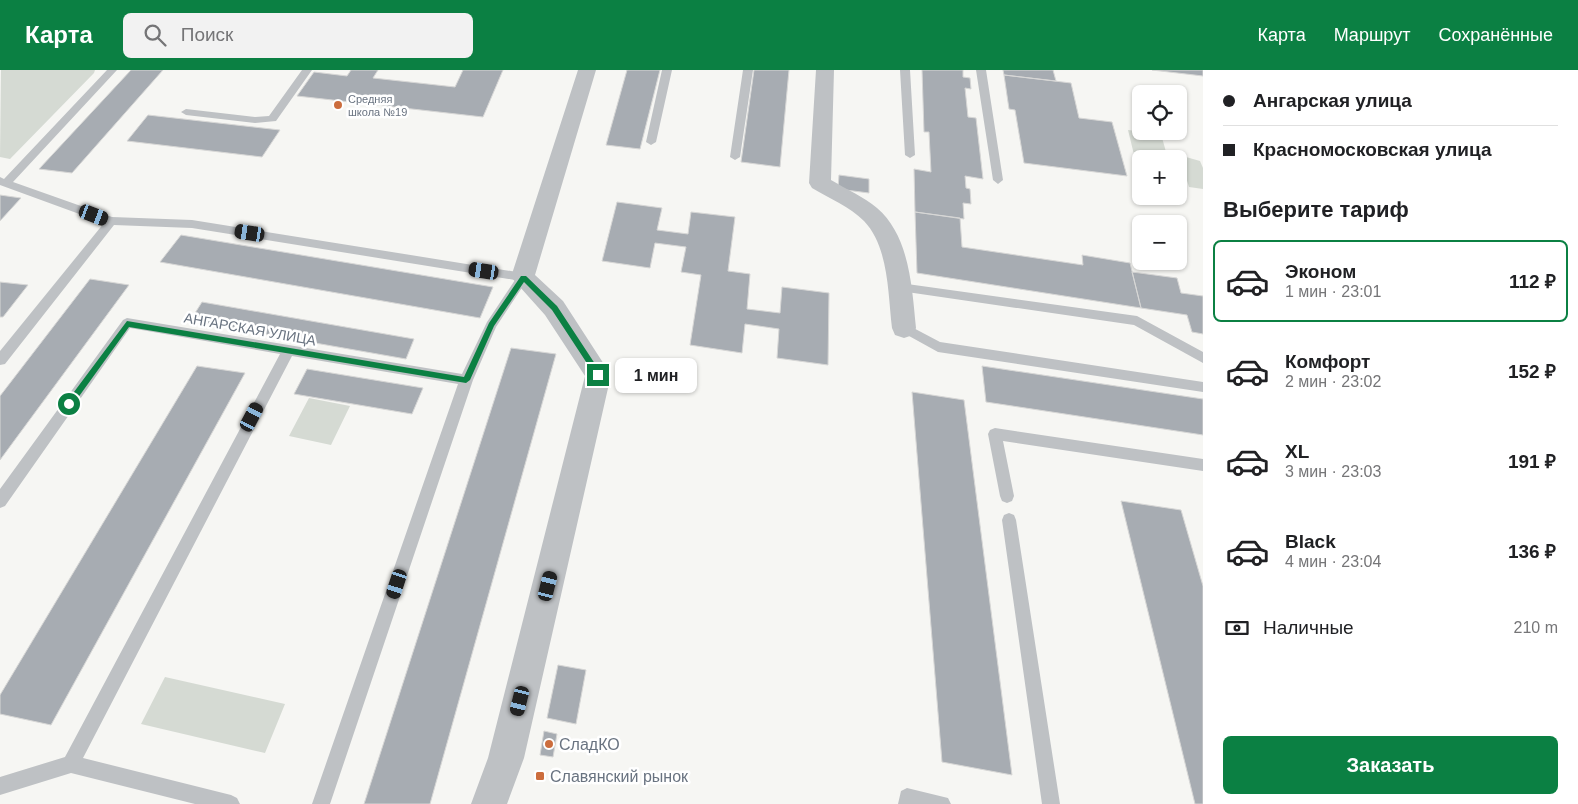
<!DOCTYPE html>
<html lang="ru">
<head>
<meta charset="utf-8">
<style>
  body { margin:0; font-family:Helvetica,sans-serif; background:#f2f2f2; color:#202124; height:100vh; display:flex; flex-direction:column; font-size:19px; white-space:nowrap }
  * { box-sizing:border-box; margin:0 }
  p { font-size:16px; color:#757577 }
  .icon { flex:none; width:28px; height:28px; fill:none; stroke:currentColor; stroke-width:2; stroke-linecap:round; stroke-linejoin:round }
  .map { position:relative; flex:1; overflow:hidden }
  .side { display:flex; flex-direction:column; background:#fff; width:375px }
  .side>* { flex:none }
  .guide { display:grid; align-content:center; height:110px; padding:0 20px; background:#fff }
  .fabs { position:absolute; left:1132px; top:15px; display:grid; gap:10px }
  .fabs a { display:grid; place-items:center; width:55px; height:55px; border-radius:8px; background:#fff; box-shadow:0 1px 4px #0004; font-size:25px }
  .end { position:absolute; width:22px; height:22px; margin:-11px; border:6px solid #0b8043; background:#fff; box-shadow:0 0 0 2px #fff }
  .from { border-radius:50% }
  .bubble { position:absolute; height:35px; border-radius:8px; background:#fff; box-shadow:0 1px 4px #0004; font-size:16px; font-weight:700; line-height:35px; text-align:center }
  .car { position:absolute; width:15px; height:30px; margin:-15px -8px; border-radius:6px; box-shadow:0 0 4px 1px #0007; background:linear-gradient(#222 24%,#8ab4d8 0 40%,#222 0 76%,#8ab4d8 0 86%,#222 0) }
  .guide b { display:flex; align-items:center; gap:18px; height:48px; font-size:19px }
  .guide b+b { border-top:1px solid #e0e0e0 }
  .guide i { width:12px; height:12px; background:#202124 }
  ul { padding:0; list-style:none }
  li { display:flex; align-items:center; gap:15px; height:82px; margin:0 10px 8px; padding:0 10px; border:2px solid transparent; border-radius:8px }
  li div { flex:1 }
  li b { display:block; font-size:19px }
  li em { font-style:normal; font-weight:700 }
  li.active { border-color:#0b8043 }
  li>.icon { width:45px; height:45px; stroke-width:1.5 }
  h2 { padding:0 20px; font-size:22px; line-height:60px }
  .pay { display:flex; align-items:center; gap:12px; height:55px; padding:0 20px; font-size:19px }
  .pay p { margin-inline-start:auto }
  .primary-button { display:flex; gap:10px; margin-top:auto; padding:10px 20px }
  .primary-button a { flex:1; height:58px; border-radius:8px; background:#0b8043; color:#fff; font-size:20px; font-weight:700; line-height:58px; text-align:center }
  header { display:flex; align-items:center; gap:30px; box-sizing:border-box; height:70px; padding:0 25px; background:#0b8043; color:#fff }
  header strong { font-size:24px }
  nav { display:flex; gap:28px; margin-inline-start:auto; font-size:18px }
  .search { width:350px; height:45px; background:#f2f2f2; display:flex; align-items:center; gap:12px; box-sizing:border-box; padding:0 18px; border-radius:8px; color:#757577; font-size:19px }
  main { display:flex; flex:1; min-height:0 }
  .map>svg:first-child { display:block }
  .green { fill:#d5dad3 }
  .building { fill:#a7acb2; stroke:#d7d7d6 }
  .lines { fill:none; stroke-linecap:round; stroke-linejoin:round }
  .lane { fill:#bec1c4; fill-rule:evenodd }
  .street { fill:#bec1c4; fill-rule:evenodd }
  .route { fill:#0b8043 }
  .poi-dot { fill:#cc6d3d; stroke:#fff; stroke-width:2 }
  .labels { text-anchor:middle; stroke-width:5; stroke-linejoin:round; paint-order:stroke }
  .far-poi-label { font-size:11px; fill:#697380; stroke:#fff; text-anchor:start }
  .street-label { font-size:14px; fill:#697380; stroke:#fff }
  .near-poi-label { font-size:16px; fill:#697380; stroke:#fff; text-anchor:start }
</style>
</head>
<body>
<header>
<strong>Карта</strong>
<div class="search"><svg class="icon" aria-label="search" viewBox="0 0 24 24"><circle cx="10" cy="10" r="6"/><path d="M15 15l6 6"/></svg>Поиск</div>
<nav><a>Карта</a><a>Маршрут</a><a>Сохранённые</a></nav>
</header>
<main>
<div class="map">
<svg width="1203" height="734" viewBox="0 0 1203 734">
  <rect width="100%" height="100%" fill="#f6f6f3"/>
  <path class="green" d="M1,0h94l-1,3 -84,86 -10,-2z
    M1128,60l33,4 7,25h-27v8h-4z
    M1179,85l21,6 3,7v21l-14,-2z
    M309,328l41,8 -19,39 -42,-9z
    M165,607l120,27 -20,49 -124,-29z"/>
  <path class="building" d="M131,0h32l-91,103 -33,-4z
    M351,0h27l-5,8 82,9 8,-17h40l-20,47 -186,-21 17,-24 33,4z
    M627,0h33l-20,79 -34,-4z
    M754,0h35l-9,97 -39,-5z
    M922,0h41v7l7,1 1,11 -6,-1 3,29 8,1 7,61 -18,-3 1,12 4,1 1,15 -8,-1 1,16 -49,-7 -1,-43 17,3 -2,-40h-5z
    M1003,0h50l3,11 -52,-6z
    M1152,0h51v6z
    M1004,5l67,8 8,35 33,4 15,54 -103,-13 -9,-53 -6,-1z
    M148,45l132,15 -18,27 -135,-16z
    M839,105l30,4v14l-31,-4z
    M0,125l21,3 -21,23z
    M617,132l45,6 -5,22 31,4 3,-22 44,5 -7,54 22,3 -3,35 33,4 2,-26 47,6 -1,72 -51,-7 2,-29 -34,-5 -3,29 -52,-8 11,-70 -20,-3 5,-25 -31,-4 -5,25 -48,-7z
    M915,142l45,6 2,29 121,18 -1,-10 48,8 11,45 -224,-35z
    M181,165l312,52 -13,31 -320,-56z
    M1132,202l45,6 4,15 22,3v38l-11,-2 -5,-17 -46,-7z
    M90,209l39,6 -129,175v-64z
    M0,212l28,3 -25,32h-3z
    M202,232l212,37 -8,20 -216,-38z
    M511,278l45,6 -126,450h-66z
    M197,296l48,7 -194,352 -51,-11v-19z
    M982,296l221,33v36l-217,-33z
    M307,299l116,19 -11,26 -118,-20z
    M912,322l52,8 48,375 -70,-13z
    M1121,431l60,9 22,76v218h-8z
    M558,595l28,5 -10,54 -29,-6z
    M544,661l13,3 -4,23 -13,-2z"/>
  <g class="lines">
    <path class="lane" d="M107,0h10l-104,112 99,35 80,3 331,53 6,4 -33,50 -23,53 -143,424h-18l146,-420 -166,-28 -209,402 148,37 6,3 3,6h-45l-124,-31 -71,22v-18l65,-20 215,-403 -150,-26 -125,178 -5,2v-19l123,-169 4,-2 335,56 25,-52 28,-42 -323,-52 -78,-3 -109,139 -5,1v-14l104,-128 -104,-38v-8l4,2z
      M302,0h10l-36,51 -21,2 -69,-8 -5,-3 5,-3 69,8 14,-1z
      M662,0h10l-16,72 -5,3 -5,-3z
      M743,0h10l-13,87 -5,3 -5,-3z
      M900,0h10l5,85 -5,3 -5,-3z
      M976,0h10l17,110 -5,4 -5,-4z
      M900,213l237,33 66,36v11l-69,-38 -234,-34 -6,-4z
      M904,253l36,19 263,40v10l-265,-40 -38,-21 -2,-3z
      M995,358l208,31v12l-200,-30 11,55 -2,5 -5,2 -5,-2 -2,-5 -12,-62 2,-4z
      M1009,443l5,2 2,5 44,284h-18l-40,-284 2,-5z
      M907,718l41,10 3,6h-53l3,-13z"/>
    <path class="street" d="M578,0h18l-61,205 28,26 48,74 -87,383 -17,46h-36l17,-46 97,-382 -40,-61 -34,-38z
      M816,0h18l-3,110c15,9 33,17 46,28 33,28 35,81 39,120l-3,7 -9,3 -9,-3 -3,-7c-4,-33 -3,-81 -28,-107 -14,-14 -35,-23 -52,-33l-3,-5z"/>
  </g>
  <path class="route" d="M521,206h5l31,30 44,67v4h-5l-44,-67 -28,-28 -30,44 -24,54 -4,3 -337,-56 -57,79 -3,1 -4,-3 62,-83 337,56 25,-54z"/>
  <g class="poi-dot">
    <circle cx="338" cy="35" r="5"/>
    <circle cx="549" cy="674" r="5"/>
    <rect x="535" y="701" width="10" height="10" rx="2.5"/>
  </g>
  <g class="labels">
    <g class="far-poi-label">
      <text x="348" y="33">Средняя<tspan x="348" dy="13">школа №19</tspan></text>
    </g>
    <g class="street-label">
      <text transform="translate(250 259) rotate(10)" y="5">АНГАРСКАЯ УЛИЦА</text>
    </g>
    <g class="near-poi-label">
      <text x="559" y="680">СладКО</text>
      <text x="550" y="712">Славянский рынок</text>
    </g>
  </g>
</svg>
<div class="fabs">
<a><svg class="icon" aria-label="locate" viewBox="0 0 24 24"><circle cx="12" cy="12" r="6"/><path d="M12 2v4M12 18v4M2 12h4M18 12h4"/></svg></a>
<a>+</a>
<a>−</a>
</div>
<i class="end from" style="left:69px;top:334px"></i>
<i class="end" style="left:598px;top:305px"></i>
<div class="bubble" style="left:615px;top:288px;width:82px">1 мин</div>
<i class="car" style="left:94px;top:145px;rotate:111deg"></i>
<i class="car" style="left:250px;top:163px;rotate:279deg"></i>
<i class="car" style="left:484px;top:201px;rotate:279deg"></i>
<i class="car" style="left:252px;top:347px;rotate:28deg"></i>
<i class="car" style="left:397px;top:514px;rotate:198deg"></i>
<i class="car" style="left:548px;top:516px;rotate:14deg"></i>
<i class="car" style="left:520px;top:631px;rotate:194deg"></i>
</div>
<section class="side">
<div class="guide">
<b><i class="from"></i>Ангарская улица</b>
<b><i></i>Красномосковская улица</b>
</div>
<h2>Выберите тариф</h2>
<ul>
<li class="active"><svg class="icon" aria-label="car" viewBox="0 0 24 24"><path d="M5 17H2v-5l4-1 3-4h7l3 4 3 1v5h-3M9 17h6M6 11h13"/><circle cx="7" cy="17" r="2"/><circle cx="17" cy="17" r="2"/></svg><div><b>Эконом</b><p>1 мин · 23:01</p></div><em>112 ₽</em></li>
<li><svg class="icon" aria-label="car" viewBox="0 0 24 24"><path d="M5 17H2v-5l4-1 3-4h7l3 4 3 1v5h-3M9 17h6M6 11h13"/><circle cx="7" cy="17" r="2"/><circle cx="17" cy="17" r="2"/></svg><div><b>Комфорт</b><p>2 мин · 23:02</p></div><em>152 ₽</em></li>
<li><svg class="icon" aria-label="car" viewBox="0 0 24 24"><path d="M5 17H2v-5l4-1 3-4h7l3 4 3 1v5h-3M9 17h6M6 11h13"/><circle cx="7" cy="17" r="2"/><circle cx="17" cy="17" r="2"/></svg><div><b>XL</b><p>3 мин · 23:03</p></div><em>191 ₽</em></li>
<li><svg class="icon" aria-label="car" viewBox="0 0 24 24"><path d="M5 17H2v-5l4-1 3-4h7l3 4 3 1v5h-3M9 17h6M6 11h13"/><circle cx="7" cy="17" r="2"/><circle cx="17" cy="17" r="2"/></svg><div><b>Black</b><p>4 мин · 23:04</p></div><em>136 ₽</em></li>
</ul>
<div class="pay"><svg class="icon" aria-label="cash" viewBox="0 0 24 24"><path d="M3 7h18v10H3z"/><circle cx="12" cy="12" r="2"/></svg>Наличные<p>210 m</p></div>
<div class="primary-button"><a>Заказать</a></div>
</section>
</main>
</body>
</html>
